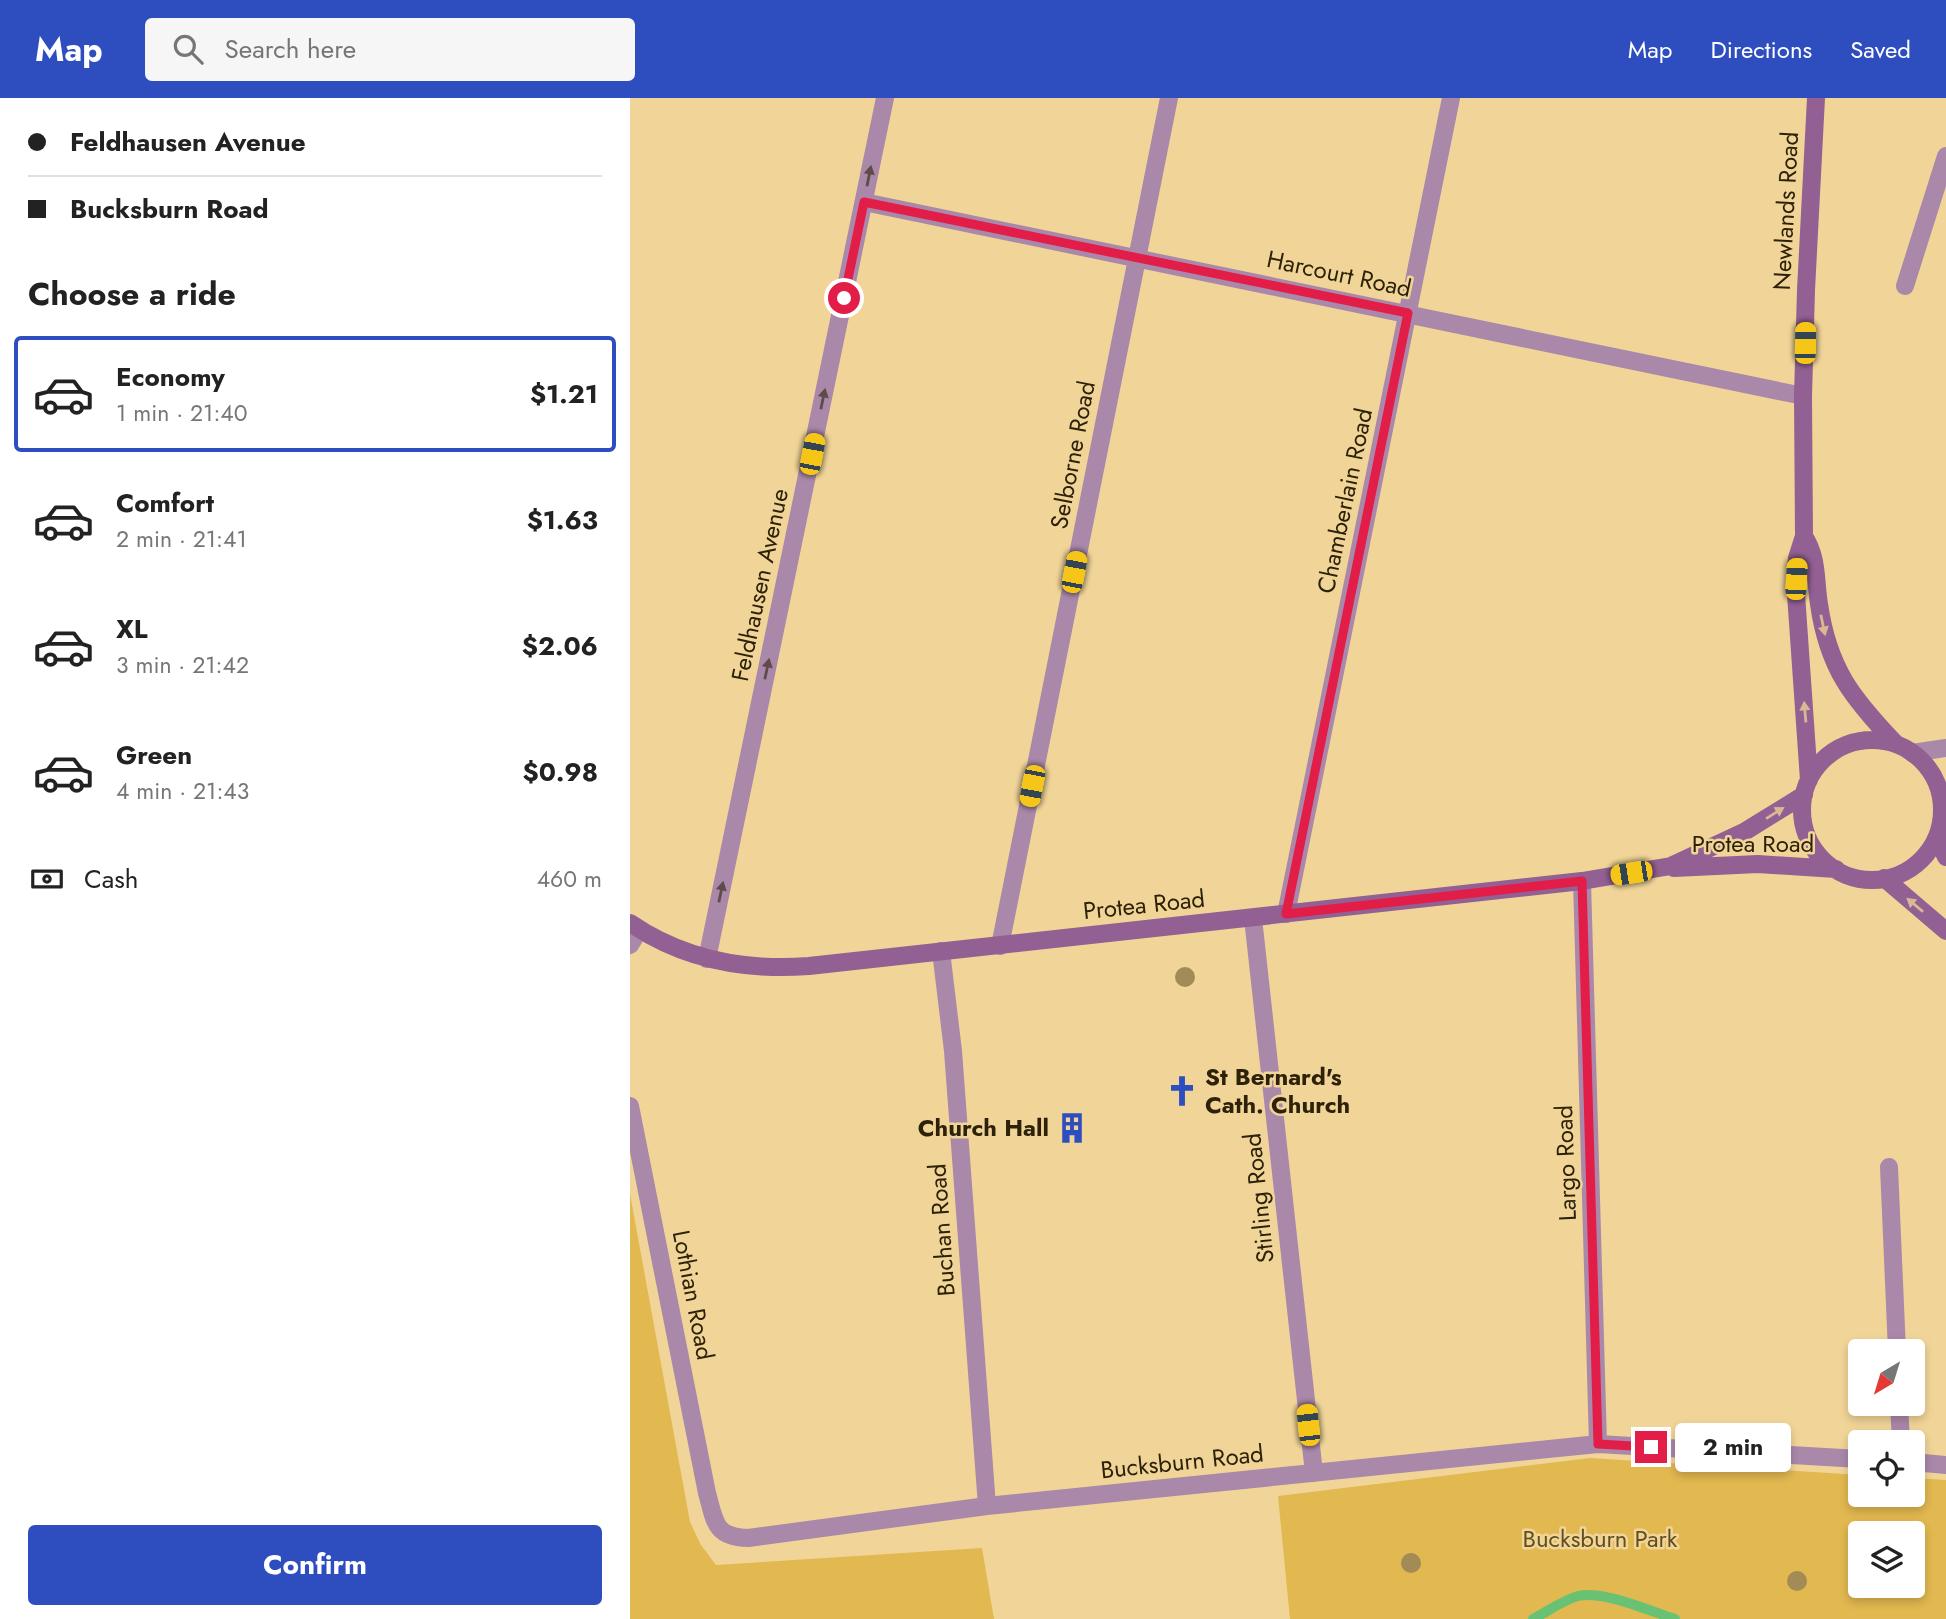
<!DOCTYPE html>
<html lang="en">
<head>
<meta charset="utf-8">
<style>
  body { margin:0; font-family:Jost,sans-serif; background:#f6f6f6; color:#222; height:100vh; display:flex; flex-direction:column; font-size:26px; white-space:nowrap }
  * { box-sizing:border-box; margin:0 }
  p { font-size:23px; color:#767676 }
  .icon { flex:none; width:38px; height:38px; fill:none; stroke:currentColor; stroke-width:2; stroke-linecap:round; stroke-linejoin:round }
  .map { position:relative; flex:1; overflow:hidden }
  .side { display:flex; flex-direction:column; background:#fff; width:630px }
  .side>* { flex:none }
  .guide { display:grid; align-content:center; height:154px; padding:0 28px; background:#fff }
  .needle { width:46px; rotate:218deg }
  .controls { position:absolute; left:1218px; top:1241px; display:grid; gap:14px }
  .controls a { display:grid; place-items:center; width:77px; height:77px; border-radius:7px; background:#fff; box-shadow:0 4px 10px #0003; font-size:35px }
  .end { position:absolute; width:32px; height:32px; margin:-16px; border:9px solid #e11d48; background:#fff; box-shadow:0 0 0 4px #fff }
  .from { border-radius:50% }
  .bubble { position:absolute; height:49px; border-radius:7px; background:#fff; box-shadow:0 4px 10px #0003; font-size:23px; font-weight:700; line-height:49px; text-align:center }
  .car { position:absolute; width:21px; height:42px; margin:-21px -10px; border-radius:9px; box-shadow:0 0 5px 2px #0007; background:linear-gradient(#f5c518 24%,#345 0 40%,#f5c518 0 76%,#345 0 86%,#f5c518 0) }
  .guide b { display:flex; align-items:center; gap:24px; height:66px; font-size:26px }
  .guide b+b { border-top:2px solid #e0e0e0 }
  .guide i { width:18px; height:18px; background:#222 }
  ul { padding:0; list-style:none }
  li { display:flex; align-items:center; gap:21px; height:116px; margin:0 14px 10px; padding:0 14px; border:4px solid transparent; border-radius:7px }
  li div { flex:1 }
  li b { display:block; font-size:26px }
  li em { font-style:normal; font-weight:700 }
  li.active { border-color:#2e4ebf }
  li>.icon { width:63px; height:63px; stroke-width:1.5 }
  h2 { padding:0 28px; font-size:32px; line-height:84px }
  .pay { display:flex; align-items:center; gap:18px; height:77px; padding:0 28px; font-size:26px }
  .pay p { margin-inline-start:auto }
  .action { display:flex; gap:14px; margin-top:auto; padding:14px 28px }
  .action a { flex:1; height:80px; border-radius:7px; background:#2e4ebf; color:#fff; font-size:28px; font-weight:700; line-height:80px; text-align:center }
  header { display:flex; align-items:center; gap:42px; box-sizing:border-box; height:98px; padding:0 35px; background:#2e4ebf; color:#fff }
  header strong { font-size:33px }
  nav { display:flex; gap:38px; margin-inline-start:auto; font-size:24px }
  .search { width:490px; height:63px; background:#f6f6f6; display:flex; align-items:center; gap:18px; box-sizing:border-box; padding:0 24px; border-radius:7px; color:#767676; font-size:26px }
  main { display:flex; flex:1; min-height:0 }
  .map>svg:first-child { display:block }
  .green { fill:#e2b850; fill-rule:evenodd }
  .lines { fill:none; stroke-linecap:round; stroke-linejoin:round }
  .stream { stroke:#69c274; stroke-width:10 }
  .lane { stroke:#a8a; stroke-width:18 }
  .street { stroke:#a8a; stroke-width:18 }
  .secondary { stroke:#926092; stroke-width:18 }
  .tree { fill:#a28b56 }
  .oneway { fill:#5f4b49 }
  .oneway2 { fill:#d9b896 }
  .route { stroke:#e11d48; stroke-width:9 }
  .labels { text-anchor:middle; stroke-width:5; stroke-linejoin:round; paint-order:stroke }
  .street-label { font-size:24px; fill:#2d2209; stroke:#f1d598 }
  .poi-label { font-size:24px; font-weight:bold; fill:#2d2209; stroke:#f1d598; text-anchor:start }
  .park-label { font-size:24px; fill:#614e20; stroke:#f1d598 }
</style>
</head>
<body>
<header>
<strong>Map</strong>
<div class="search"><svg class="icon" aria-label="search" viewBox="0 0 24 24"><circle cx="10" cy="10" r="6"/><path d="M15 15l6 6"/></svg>Search here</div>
<nav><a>Map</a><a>Directions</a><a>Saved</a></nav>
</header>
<main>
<section class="side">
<div class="guide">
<b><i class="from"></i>Feldhausen Avenue</b>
<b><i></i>Bucksburn Road</b>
</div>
<h2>Choose a ride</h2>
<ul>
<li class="active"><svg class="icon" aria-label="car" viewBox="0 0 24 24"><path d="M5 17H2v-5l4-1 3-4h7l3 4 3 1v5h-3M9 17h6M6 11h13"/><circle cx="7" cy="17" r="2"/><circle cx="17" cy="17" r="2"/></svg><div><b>Economy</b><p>1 min · 21:40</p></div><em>$1.21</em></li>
<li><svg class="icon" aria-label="car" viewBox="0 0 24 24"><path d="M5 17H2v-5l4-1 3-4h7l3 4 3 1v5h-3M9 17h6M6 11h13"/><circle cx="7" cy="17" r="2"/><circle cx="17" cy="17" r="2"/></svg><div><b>Comfort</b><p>2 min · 21:41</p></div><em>$1.63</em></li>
<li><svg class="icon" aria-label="car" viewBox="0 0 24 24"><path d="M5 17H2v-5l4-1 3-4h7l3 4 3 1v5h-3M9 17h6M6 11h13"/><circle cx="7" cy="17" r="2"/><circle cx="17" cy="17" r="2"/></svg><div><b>XL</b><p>3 min · 21:42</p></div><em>$2.06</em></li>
<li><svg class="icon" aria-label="car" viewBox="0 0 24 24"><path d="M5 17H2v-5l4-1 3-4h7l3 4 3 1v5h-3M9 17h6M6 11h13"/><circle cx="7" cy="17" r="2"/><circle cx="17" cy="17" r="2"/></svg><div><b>Green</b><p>4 min · 21:43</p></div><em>$0.98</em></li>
</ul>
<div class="pay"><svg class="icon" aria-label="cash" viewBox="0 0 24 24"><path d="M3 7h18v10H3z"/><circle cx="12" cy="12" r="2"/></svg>Cash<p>460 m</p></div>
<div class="action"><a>Confirm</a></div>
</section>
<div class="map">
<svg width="1316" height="1521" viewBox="0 0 1316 1521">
  <rect width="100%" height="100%" fill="#f1d598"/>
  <path class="green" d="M0,1096l60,328 11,23 15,20 266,-17 12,71h-364z
    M960,1360l270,17v19h53v-16l33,2v139h-656l-12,-123zM1283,1435v53h-53v-53z"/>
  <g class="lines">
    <path class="stream" d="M903,1521c14,-7 30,-19 45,-23 25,-6 72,15 97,23"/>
    <path class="lane" d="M1275,188l41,-130"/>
    <path class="street" d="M234,104l939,194
      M1282,655l34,-5
      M1312,705l4,-3
      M952,783l16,563
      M656,816l165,-816
      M623,820l61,555
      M0,847l9,-15
      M370,848l169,-848
      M311,853l12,100 34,455
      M77,861l178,-861
      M0,1008l77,387c8,28 7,44 41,45l239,-32 611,-62 262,15
      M1259,1069l8,184
      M1269,1306l2,38
      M1283,1364l33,3"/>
    <path class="secondary" d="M1174,438c14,22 11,43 15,68 9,64 33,94 77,140
      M1172 712a70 70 0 1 1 140 0a70 70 0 1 1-140 0Z
      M1179,682l-14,-200 2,-22 7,-22 -1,-140 3,-106 10,-192
      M1307,740l9,19
      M1044,770l84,-4 78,5
      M1254,780l62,53
      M0,825c54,37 115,48 179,43l773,-85 89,-15 73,-34 60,-37"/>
  </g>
  <g class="tree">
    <circle cx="555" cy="879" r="10"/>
    <circle cx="781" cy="1465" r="10"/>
    <circle cx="1167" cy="1483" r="10"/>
  </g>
  <defs><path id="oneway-solid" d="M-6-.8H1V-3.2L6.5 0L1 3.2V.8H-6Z" transform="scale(1.75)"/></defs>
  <g class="oneway">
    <use href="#oneway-solid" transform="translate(239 78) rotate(-79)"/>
    <use href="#oneway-solid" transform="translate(193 301) rotate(-78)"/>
    <use href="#oneway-solid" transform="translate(137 571) rotate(-78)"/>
    <use href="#oneway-solid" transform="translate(91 794) rotate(-78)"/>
  </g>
  <g class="oneway2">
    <use href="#oneway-solid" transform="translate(1193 527) rotate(78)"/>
    <use href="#oneway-solid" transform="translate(1175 614) rotate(-95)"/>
    <use href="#oneway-solid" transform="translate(1145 715) rotate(-32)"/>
    <use href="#oneway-solid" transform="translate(1285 807) rotate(-140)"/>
  </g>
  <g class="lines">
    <path class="route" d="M214,200l20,-96 544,111 -122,601 296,-33 16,563 53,3"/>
  </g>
  <defs>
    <symbol id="church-bare" viewBox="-9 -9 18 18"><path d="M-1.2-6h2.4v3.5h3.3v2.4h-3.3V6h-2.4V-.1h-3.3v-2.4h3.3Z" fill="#2e4ebf" stroke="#f1d598" stroke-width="2.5" paint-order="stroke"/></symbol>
    <symbol id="building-bare" viewBox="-9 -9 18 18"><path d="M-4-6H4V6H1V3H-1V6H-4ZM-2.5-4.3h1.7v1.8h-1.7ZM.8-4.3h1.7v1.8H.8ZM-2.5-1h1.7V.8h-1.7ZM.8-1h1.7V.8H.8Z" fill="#2e4ebf" stroke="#f1d598" stroke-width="2.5" paint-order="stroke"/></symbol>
  </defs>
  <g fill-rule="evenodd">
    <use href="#church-bare" x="530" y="971" width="44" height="44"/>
    <use href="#building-bare" x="420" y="1008" width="44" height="44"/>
  </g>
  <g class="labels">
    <g class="street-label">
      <text transform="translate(1156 113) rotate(-87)" y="8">Newlands Road</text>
      <text transform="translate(709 176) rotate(12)" y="8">Harcourt Road</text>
      <text transform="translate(443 357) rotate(-79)" y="8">Selborne Road</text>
      <text transform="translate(715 403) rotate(-78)" y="8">Chamberlain Road</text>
      <text transform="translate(130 487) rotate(-78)" y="8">Feldhausen Avenue</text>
      <text x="1123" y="754">Protea Road</text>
      <text transform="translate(514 807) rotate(-6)" y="8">Protea Road</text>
      <text transform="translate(936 1065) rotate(-92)" y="8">Largo Road</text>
      <text transform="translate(629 1100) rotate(-96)" y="8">Stirling Road</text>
      <text transform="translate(312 1132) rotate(-94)" y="8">Buchan Road</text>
      <text transform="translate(63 1197) rotate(79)" y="8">Lothian Road</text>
      <text transform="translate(552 1364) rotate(-6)" y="8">Bucksburn Road</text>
    </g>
    <g class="poi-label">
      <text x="575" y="987">St Bernard's<tspan x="575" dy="28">Cath. Church</tspan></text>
      <text x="419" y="1038" text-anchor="end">Church Hall</text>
    </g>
    <g class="park-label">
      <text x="970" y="1449">Bucksburn Park</text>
    </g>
  </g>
</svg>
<div class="controls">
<a><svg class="needle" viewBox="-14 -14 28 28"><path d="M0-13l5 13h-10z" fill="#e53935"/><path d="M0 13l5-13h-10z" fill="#767676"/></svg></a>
<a><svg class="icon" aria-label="locate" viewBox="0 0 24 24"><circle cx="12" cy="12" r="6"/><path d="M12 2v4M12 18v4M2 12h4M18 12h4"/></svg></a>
<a><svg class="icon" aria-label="layers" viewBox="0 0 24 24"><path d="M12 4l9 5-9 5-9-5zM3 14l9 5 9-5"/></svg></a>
</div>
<i class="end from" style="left:214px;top:200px"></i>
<i class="end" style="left:1021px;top:1349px"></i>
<div class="bubble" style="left:1045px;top:1325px;width:116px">2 min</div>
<i class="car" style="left:1175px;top:245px;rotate:1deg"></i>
<i class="car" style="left:182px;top:356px;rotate:11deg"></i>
<i class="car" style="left:444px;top:474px;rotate:11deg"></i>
<i class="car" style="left:1166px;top:481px;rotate:3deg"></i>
<i class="car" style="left:402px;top:688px;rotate:191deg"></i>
<i class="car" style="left:1001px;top:775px;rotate:261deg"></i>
<i class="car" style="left:678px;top:1327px;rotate:354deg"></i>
</div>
</main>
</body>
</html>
